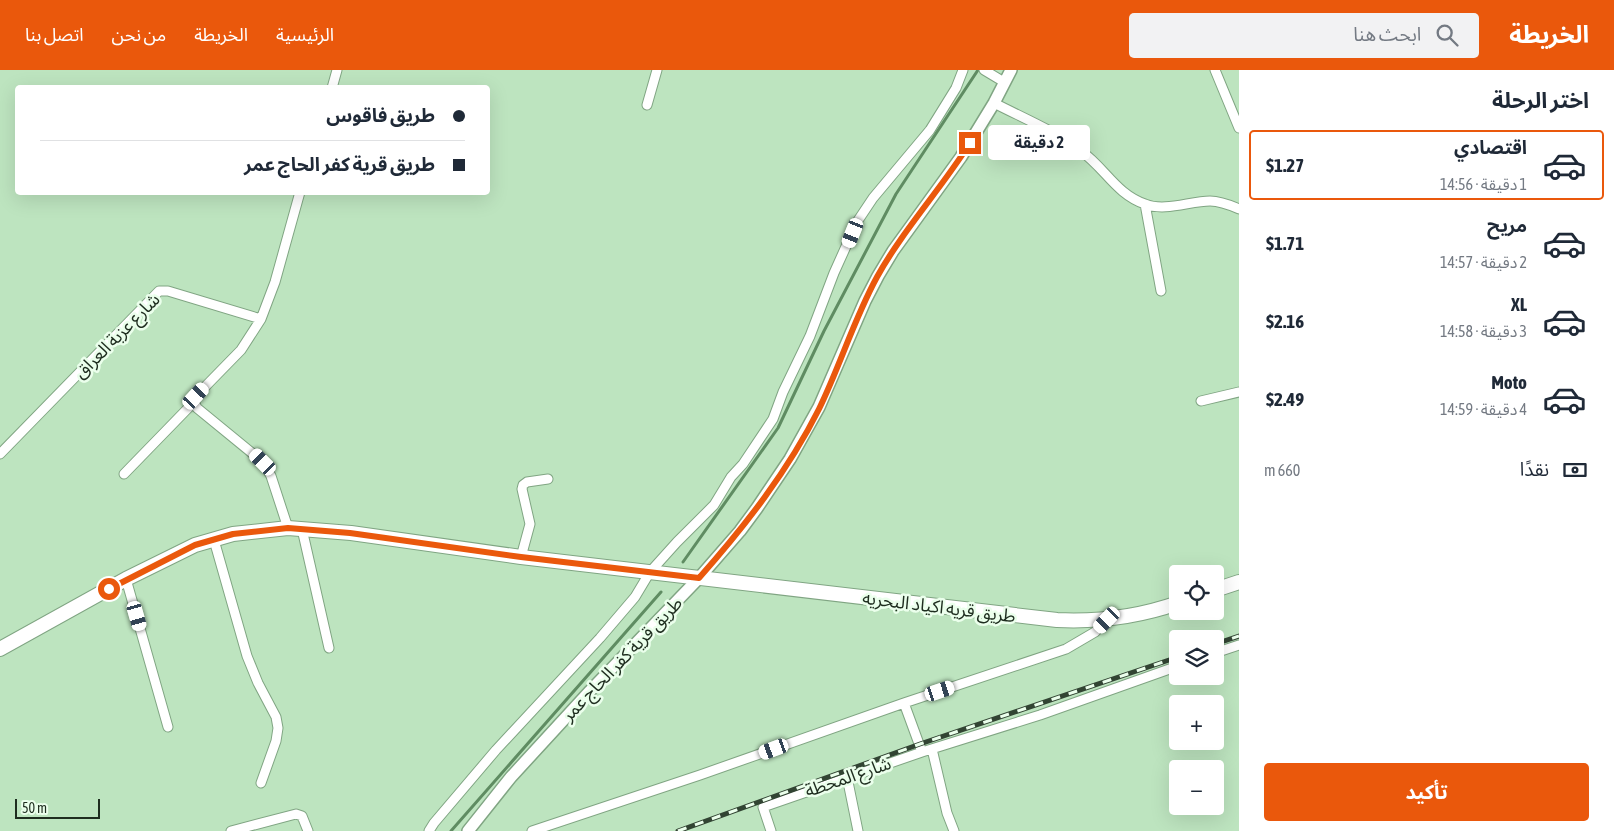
<!DOCTYPE html>
<html lang="ar">
<head>
<meta charset="utf-8">
<style>
  body { margin:0; font-family:"Asap Condensed","Noto Sans Arabic",sans-serif; background:#f2f2f3; color:#1f2937; direction:rtl; height:100vh; display:flex; flex-direction:column; font-size:19px; white-space:nowrap }
  * { box-sizing:border-box; margin:0 }
  p { font-size:16px; color:#747a83 }
  .icon { flex:none; width:28px; height:28px; fill:none; stroke:currentColor; stroke-width:2; stroke-linecap:round; stroke-linejoin:round }
  .map { position:relative; flex:1; overflow:hidden; direction:ltr }
  .details { display:flex; flex-direction:column; background:#fff; width:375px }
  .details>* { flex:none }
  .banner { position:absolute; left:15px; top:15px; width:475px; height:110px; border-radius:5px; box-shadow:0 5px 20px #0002; direction:rtl; display:grid; align-content:center; height:110px; padding:0 25px; background:#fff }
  .controls { position:absolute; left:1169px; top:495px; display:grid; gap:10px }
  .controls a { display:grid; place-items:center; width:55px; height:55px; border-radius:5px; background:#fff; box-shadow:0 5px 20px #0002; font-size:25px }
  .scale { position:absolute; left:15px; bottom:12px; width:85px; box-sizing:border-box; padding-left:5px; border:2px solid #1e2d1f; border-top:0; font-size:14px; line-height:18px; white-space:nowrap; color:#1e2d1f; -webkit-text-stroke:4px #ebffec; paint-order:stroke }
  .end { position:absolute; width:22px; height:22px; margin:-11px; border:6px solid #ea580c; background:#fff; box-shadow:0 0 0 2px #fff }
  .from { border-radius:50% }
  .bubble { position:absolute; height:35px; border-radius:5px; background:#fff; box-shadow:0 5px 20px #0002; font-size:16px; font-weight:700; line-height:35px; text-align:center; direction:rtl }
  .car { position:absolute; width:15px; height:30px; margin:-15px -8px; border-radius:6px; box-shadow:0 0 4px 1px #0007; background:linear-gradient(#fff 24%,#345 0 40%,#fff 0 76%,#345 0 86%,#fff 0) }
  .banner b { display:flex; align-items:center; gap:18px; height:48px; font-size:19px }
  .banner b+b { border-top:1px solid #e0e1e3 }
  .banner i { width:12px; height:12px; background:#1f2937 }
  ul { padding:0; list-style:none }
  li { display:flex; align-items:center; gap:15px; height:70px; margin:0 10px 8px; padding:0 15px; border:2px solid transparent; border-radius:5px }
  li div { flex:1 }
  li b { display:block; font-size:19px }
  li em { font-style:normal; font-weight:700 }
  li.selected { border-color:#ea580c }
  li>.icon { width:45px; height:45px; stroke-width:1.5 }
  h2 { padding:0 25px; font-size:22px; line-height:60px }
  .pay { display:flex; align-items:center; gap:12px; height:55px; padding:0 25px; font-size:19px }
  .pay p { margin-inline-start:auto }
  .cta { display:flex; gap:10px; margin-top:auto; padding:10px 25px }
  .cta a { flex:1; height:58px; border-radius:5px; background:#ea580c; color:#fff; font-size:20px; font-weight:700; line-height:58px; text-align:center }
  header { display:flex; align-items:center; gap:30px; box-sizing:border-box; height:70px; padding:0 25px; background:#ea580c; color:#fff }
  header strong { font-size:24px }
  nav { display:flex; gap:28px; margin-inline-start:auto; font-size:18px }
  .search { width:350px; height:45px; background:#f2f2f3; display:flex; align-items:center; gap:12px; box-sizing:border-box; padding:0 18px; border-radius:5px; color:#747a83; font-size:19px }
  main { display:flex; flex:1; min-height:0 }
  .map>svg:first-child { display:block }
  .lines { fill:none; stroke-linecap:round; stroke-linejoin:round }
  .stream { stroke:#5f8c62; stroke-width:3 }
  .minor-casing { stroke:#80a583; stroke-width:11 }
  .tertiary-casing { stroke:#80a583; stroke-width:14 }
  .primary-casing { stroke:#80a583; stroke-width:16 }
  .minor { stroke:#fff; stroke-width:9 }
  .tertiary { stroke:#fff; stroke-width:11 }
  .primary { stroke:#fff; stroke-width:14 }
  .rail-casing { stroke:#324433; stroke-width:5 }
  .rail { stroke:#ebffec; stroke-width:3; stroke-dasharray:9; stroke-linecap:butt }
  .route { stroke:#ea580c; stroke-width:6 }
  .labels { text-anchor:middle; stroke-width:5; stroke-linejoin:round; paint-order:stroke }
  .street-label { font-size:18px; fill:#1e2d1f; stroke:#ebffec }
</style>
</head>
<body>
<header>
<strong>الخريطة</strong>
<div class="search"><svg class="icon" aria-label="search" viewBox="0 0 24 24"><circle cx="10" cy="10" r="6"/><path d="M15 15l6 6"/></svg>ابحث هنا</div>
<nav><a>الرئيسية</a><a>الخريطة</a><a>من نحن</a><a>اتصل بنا</a></nav>
</header>
<main>
<section class="details">
<h2>اختر الرحلة</h2>
<ul>
<li class="selected"><svg class="icon" aria-label="car" viewBox="0 0 24 24"><path d="M5 17H2v-5l4-1 3-4h7l3 4 3 1v5h-3M9 17h6M6 11h13"/><circle cx="7" cy="17" r="2"/><circle cx="17" cy="17" r="2"/></svg><div><b>اقتصادي</b><p>1 دقيقة · 14:56</p></div><em>$1.27</em></li>
<li><svg class="icon" aria-label="car" viewBox="0 0 24 24"><path d="M5 17H2v-5l4-1 3-4h7l3 4 3 1v5h-3M9 17h6M6 11h13"/><circle cx="7" cy="17" r="2"/><circle cx="17" cy="17" r="2"/></svg><div><b>مريح</b><p>2 دقيقة · 14:57</p></div><em>$1.71</em></li>
<li><svg class="icon" aria-label="car" viewBox="0 0 24 24"><path d="M5 17H2v-5l4-1 3-4h7l3 4 3 1v5h-3M9 17h6M6 11h13"/><circle cx="7" cy="17" r="2"/><circle cx="17" cy="17" r="2"/></svg><div><b>XL</b><p>3 دقيقة · 14:58</p></div><em>$2.16</em></li>
<li><svg class="icon" aria-label="car" viewBox="0 0 24 24"><path d="M5 17H2v-5l4-1 3-4h7l3 4 3 1v5h-3M9 17h6M6 11h13"/><circle cx="7" cy="17" r="2"/><circle cx="17" cy="17" r="2"/></svg><div><b>Moto</b><p>4 دقيقة · 14:59</p></div><em>$2.49</em></li>
</ul>
<div class="pay"><svg class="icon" aria-label="cash" viewBox="0 0 24 24"><path d="M3 7h18v10H3z"/><circle cx="12" cy="12" r="2"/></svg>نقدًا<p>660 m</p></div>
<div class="cta"><a>تأكيد</a></div>
</section>
<div class="map">
<svg width="1239" height="761" viewBox="0 0 1239 761">
  <rect width="100%" height="100%" fill="#bde4bf"/>
  <g class="lines">
    <path class="stream" d="M683,492l95,-134 46,-97 72,-137 82,-124
      M451,761l210,-239"/>
    <defs>
      <path id="minor" d="M984,0l20,12
        M1215,0l24,58
        M332,18l5,-18
        M994,33c29,15 61,28 87,48 24,17 35,43 64,53 20,8 45,-3 65,-3 10,0 20,4 29,8
        M647,35l10,-35
        M1145,134l16,87
        M1201,331l38,-9
        M0,384l159,-163h9l93,28
        M124,404l70,-72
        M288,458l-17,-52 -8,-14 -66,-54 -3,-6 2,-6 45,-46 20,-31 14,-37 25,-90
        M302,459l27,119
        M214,470l33,116 11,27 18,34 2,11 -2,13 -15,42
        M521,487l9,-33 -8,-35 1,-4 4,-3 21,-3
        M126,509l42,148
        M1215,583l24,-8
        M904,633l18,49
        M932,679l15,64 7,18
        M847,707l11,54
        M231,761l65,-17 6,2 6,15
        M429,761l5,-8 62,-73 104,-112 35,-41 15,-25 27,-30 37,-37 17,-28 12,-13 30,-45 10,-27 27,-56 24,-63 23,-51 16,-24 57,-68 26,-42 7,-18
        M532,761l168,-56 204,-72 162,-54 29,-17 12,-12
        M771,761l-8,-24 159,-55 118,-37 138,-49"/>
      <path id="tertiary" d="M468,761l43,-54 79,-86 109,-113 41,-47 17,-23 33,-49 29,-52 46,-106 13,-25 15,-25 68,-94 33,-54 17,-33"/>
      <path id="primary" d="M1215,520l24,-8
        M0,579l126,-70 69,-34 38,-11 55,-6 63,5 170,24 536,63c42,2 81,-3 121,-17"/>
    </defs>
    <use href="#minor" class="minor-casing"/>
    <use href="#tertiary" class="tertiary-casing"/>
    <use href="#primary" class="primary-casing"/>
    <use href="#minor" class="minor"/>
    <use href="#tertiary" class="tertiary"/>
    <use href="#primary" class="primary"/>
    <defs>
      <path id="rail" d="M1215,574l24,-8
        M678,761l242,-87 258,-87"/>
    </defs>
    <use href="#rail" class="rail-casing"/>
    <use href="#rail" class="rail"/>
  </g>
  <g class="lines">
    <path class="route" d="M109,519l86,-44 38,-11 55,-6 62,5 171,24 178,21c46,-52 89,-107 120,-169 21,-43 35,-90 58,-132 26,-47 64,-88 93,-134"/>
  </g>
  <g class="labels">
    <g class="street-label">
      <text transform="translate(117 266) rotate(-45)" y="6">شارع عزبة العراق</text>
      <text transform="translate(939 537) rotate(7)" y="6">طريق قريه اكياد البحريه</text>
      <text transform="translate(622 589) rotate(-46)" y="6">طريق قرية كفر الحاج عمر</text>
      <text transform="translate(848 707) rotate(-19)" y="6">شارع المحطة</text>
    </g>
  </g>
</svg>
<div class="controls">
<a><svg class="icon" aria-label="locate" viewBox="0 0 24 24"><circle cx="12" cy="12" r="6"/><path d="M12 2v4M12 18v4M2 12h4M18 12h4"/></svg></a>
<a><svg class="icon" aria-label="layers" viewBox="0 0 24 24"><path d="M12 4l9 5-9 5-9-5zM3 14l9 5 9-5"/></svg></a>
<a>+</a>
<a>−</a>
</div>
<div class="scale">50 m</div>
<i class="end from" style="left:109px;top:519px"></i>
<i class="end" style="left:970px;top:73px"></i>
<div class="bubble" style="left:988px;top:55px;width:102px">2 دقيقة</div>
<i class="car" style="left:853px;top:163px;rotate:202deg"></i>
<i class="car" style="left:196px;top:326px;rotate:43deg"></i>
<i class="car" style="left:263px;top:392px;rotate:315deg"></i>
<i class="car" style="left:137px;top:546px;rotate:164deg"></i>
<i class="car" style="left:1107px;top:550px;rotate:224deg"></i>
<i class="car" style="left:940px;top:621px;rotate:72deg"></i>
<i class="car" style="left:774px;top:679px;rotate:250deg"></i>
<div class="banner">
<b><i class="from"></i>طريق فاقوس</b>
<b><i></i>طريق قرية كفر الحاج عمر</b>
</div>
</div>
</main>
</body>
</html>
